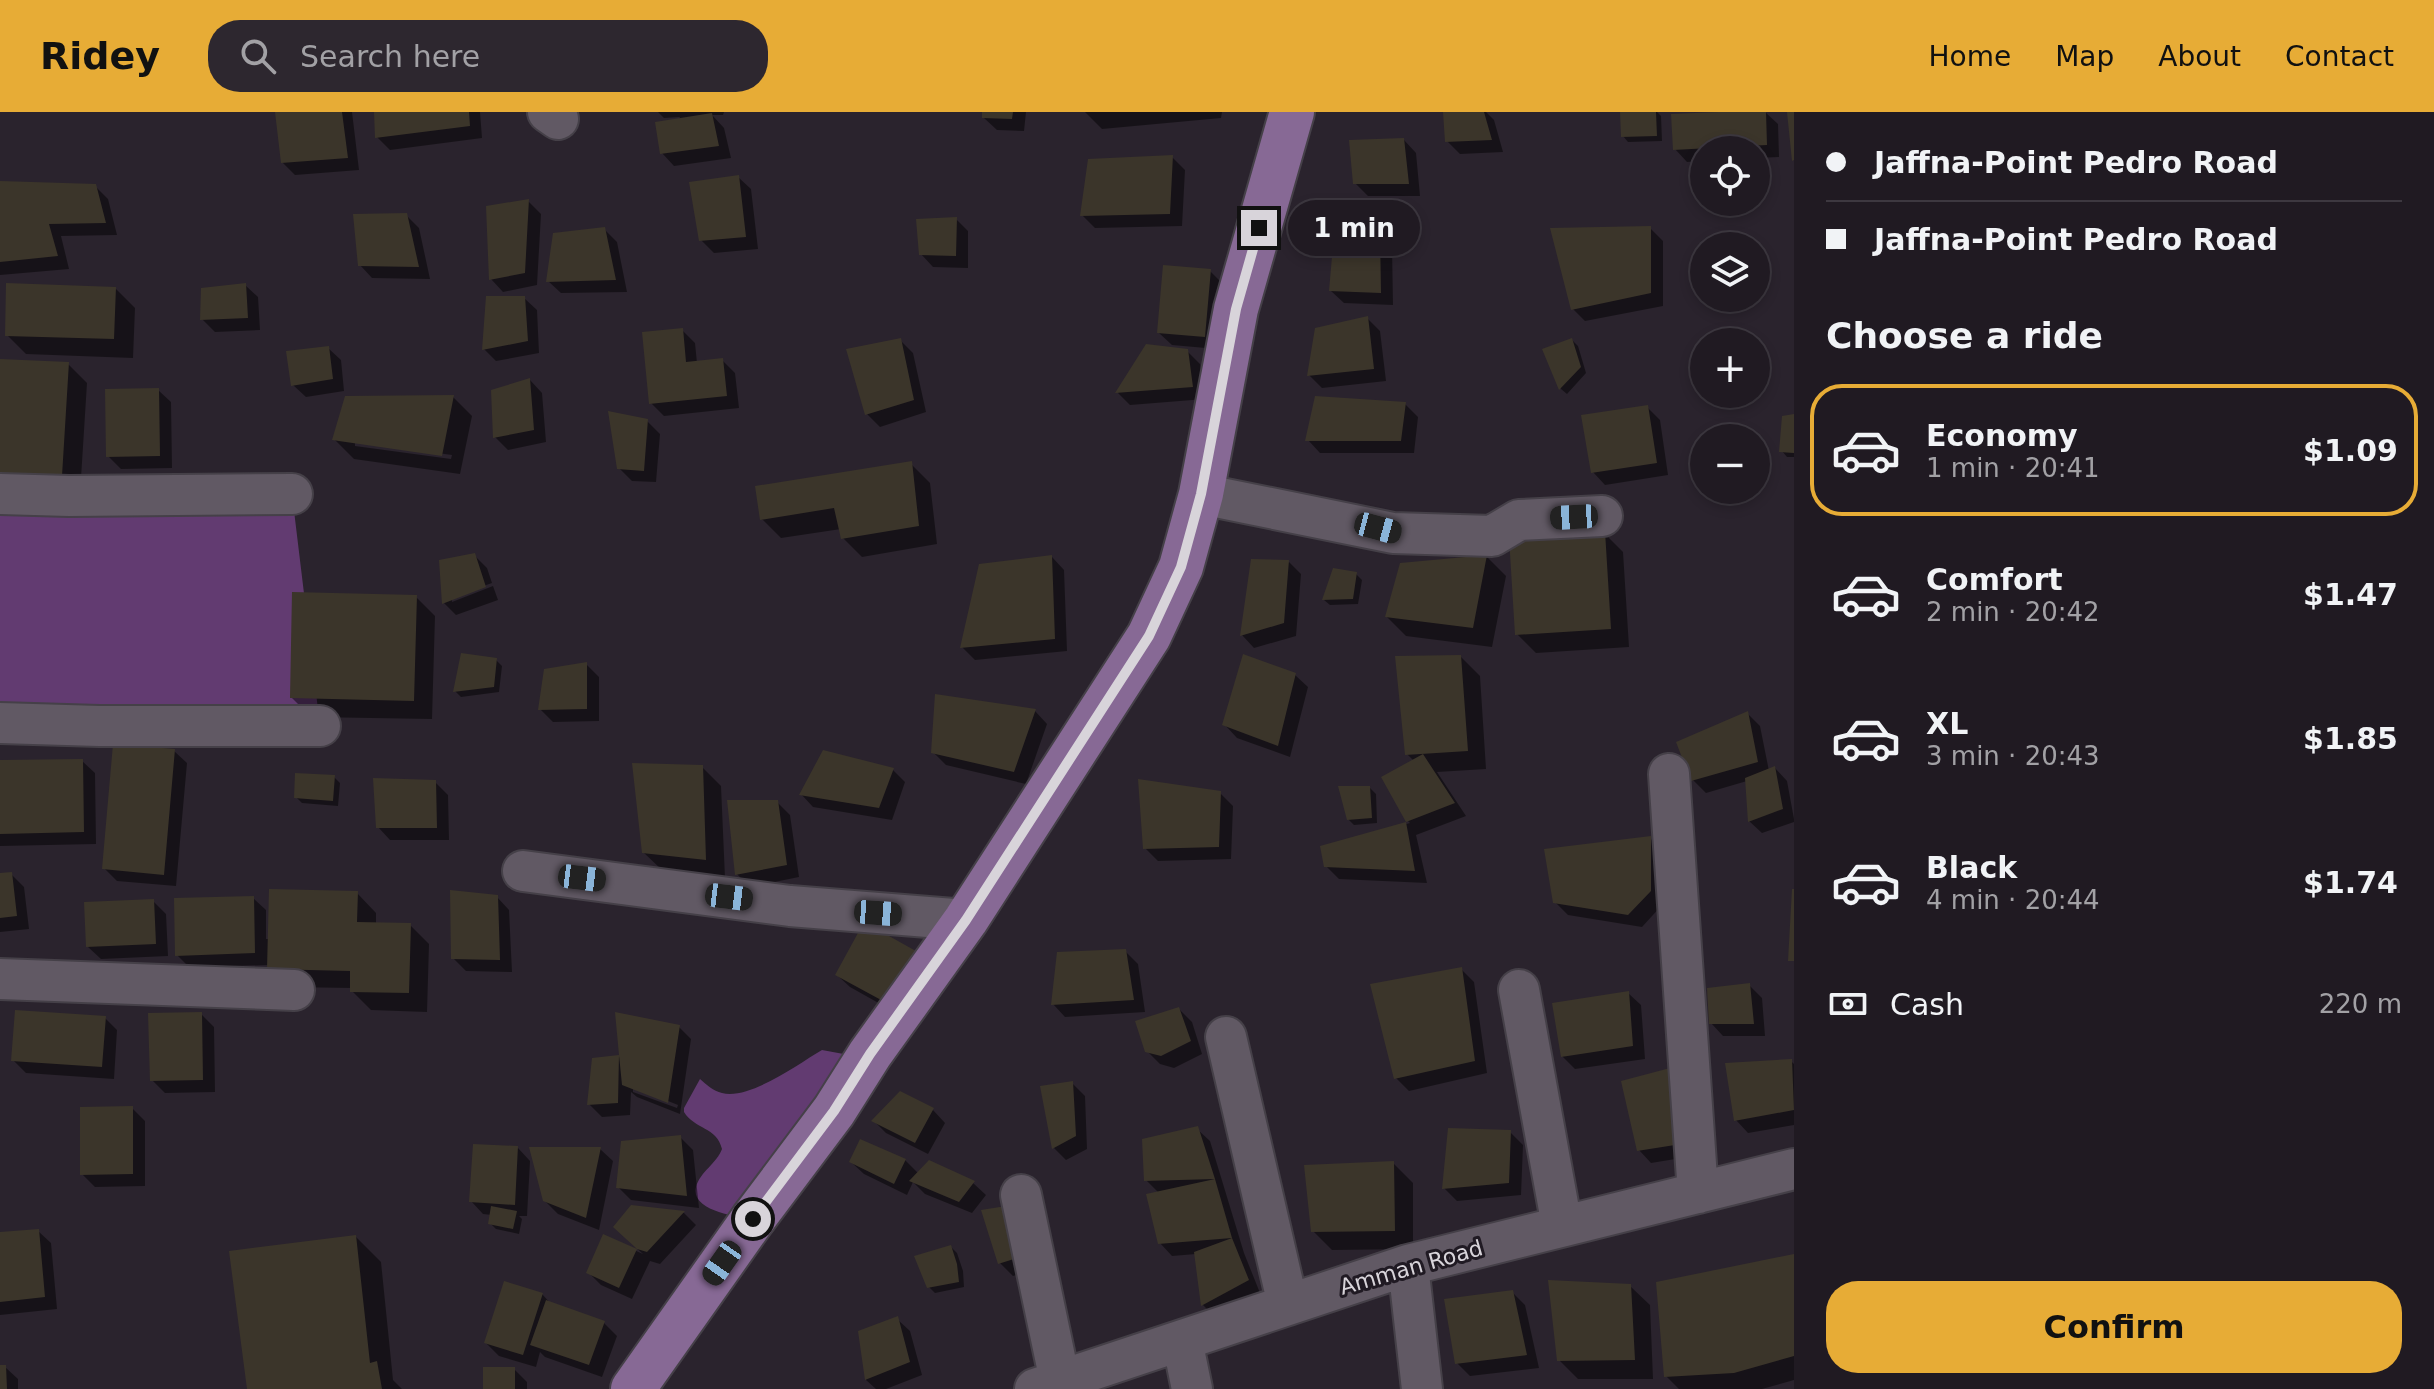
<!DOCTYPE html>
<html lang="en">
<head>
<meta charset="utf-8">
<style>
  body { margin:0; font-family:"DejaVu Sans",sans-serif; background:#2d272f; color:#f1f3f6; height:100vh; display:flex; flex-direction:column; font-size:30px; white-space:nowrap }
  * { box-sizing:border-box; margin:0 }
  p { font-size:26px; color:#a2a1a5 }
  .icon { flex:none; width:44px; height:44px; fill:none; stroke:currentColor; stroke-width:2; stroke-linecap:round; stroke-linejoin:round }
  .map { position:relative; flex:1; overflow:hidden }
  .sheet { display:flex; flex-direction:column; background:#201a22; width:640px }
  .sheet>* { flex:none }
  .guide { display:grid; align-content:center; height:176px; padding:0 32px; background:#201a22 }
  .fabs { position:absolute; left:1690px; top:24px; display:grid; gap:16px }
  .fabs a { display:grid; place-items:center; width:80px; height:80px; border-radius:50%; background:#201a22; box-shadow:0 4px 12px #0003,0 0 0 2px #3d3840; font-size:40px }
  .end { position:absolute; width:36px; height:36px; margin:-18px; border:10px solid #d8d4da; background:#111; box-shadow:0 0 0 4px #111 }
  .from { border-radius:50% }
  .bubble { position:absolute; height:56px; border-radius:28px; background:#201a22; box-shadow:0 4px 12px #0003,0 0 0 2px #3d3840; font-size:26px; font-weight:600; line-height:56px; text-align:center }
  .car { position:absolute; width:24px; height:48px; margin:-24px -12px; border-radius:10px; box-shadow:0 0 6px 2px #0007; background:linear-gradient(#222 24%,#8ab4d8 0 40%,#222 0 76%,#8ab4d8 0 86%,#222 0) }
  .guide b { display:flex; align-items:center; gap:28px; height:76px; font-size:30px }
  .guide b+b { border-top:2px solid #3d3840 }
  .guide i { width:20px; height:20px; background:#f1f3f6 }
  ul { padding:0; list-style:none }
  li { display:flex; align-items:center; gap:24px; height:132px; margin:0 16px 12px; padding:0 16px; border:4px solid transparent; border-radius:32px }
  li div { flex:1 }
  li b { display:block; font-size:30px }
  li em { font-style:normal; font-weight:600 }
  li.selected { border-color:#e7ac36 }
  li>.icon { width:72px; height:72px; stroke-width:1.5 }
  h2 { padding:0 32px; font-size:36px; line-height:96px }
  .pay { display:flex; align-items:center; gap:20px; height:88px; padding:0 32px; font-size:30px }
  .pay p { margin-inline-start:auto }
  .action { display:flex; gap:16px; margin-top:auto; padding:16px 32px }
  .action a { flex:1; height:92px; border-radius:32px; background:#e7ac36; color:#111; font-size:32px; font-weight:600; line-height:92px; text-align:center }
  header { display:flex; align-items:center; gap:48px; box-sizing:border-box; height:112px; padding:0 40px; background:#e7ac36; color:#111 }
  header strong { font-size:38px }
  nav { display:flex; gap:44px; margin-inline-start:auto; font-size:28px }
  .search { width:560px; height:72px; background:#2d272f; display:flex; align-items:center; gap:20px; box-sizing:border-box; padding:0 28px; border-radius:32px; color:#a2a1a5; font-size:30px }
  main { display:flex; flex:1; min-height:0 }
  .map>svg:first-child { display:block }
  .green { fill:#623b71 }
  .shadow { fill:#0007; fill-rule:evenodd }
  .building { fill:#3b352a }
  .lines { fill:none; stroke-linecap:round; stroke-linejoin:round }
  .minor-casing { stroke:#454048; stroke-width:44 }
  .primary-casing { stroke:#454048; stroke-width:48 }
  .minor { stroke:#615964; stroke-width:40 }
  .primary { stroke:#876995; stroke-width:44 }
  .route { stroke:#d8d4da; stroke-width:10 }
  .labels { text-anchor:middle; stroke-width:6; stroke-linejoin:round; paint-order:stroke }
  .street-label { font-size:22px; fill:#d8d4da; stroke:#201a23 }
</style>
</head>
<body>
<header>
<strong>Ridey</strong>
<div class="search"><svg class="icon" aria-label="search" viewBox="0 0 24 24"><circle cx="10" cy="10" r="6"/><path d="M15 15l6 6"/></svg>Search here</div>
<nav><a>Home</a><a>Map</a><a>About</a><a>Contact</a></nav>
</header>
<main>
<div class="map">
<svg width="1794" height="1277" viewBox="0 0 1794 1277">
  <rect width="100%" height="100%" fill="#2a232d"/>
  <path class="green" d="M0,382h292l28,232 -320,-3z
    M822,938l27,5 -96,164c-15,-2 -63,-8 -57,-32 4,-15 21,-24 26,-38 -5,-22 -28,-20 -38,-37v-4l16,-29c7,6 13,12 22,14 28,7 76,-29 100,-43z"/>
  <path class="shadow" d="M277,0h75l7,58 -64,5 -13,-13z
    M376,0h104l2,26 -92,12 -13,-13z
    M658,0h66l-1,3h-11l12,13 7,30 -57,8 -12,-13 18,-36 -16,1z
    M984,0h42l-2,19 -27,-1 -13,-12z
    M1085,0h137l-1,6 -119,11z
    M1445,0h41l8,8 9,32 -43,2 -13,-13z
    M1622,0h35l4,4 1,25 -34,1 -5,-6z
    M1757,0h8l13,12 1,33 -23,1v-8h-52v11l-17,1 -12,-13z
    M1404,28l12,13 4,43h-52l-13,-13z
    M1172,45l13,13 -3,56 -87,2 -13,-13z
    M738,65l13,12 7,60 -44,4 -13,-13z
    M0,71l95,3 13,13 9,36 -56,1 8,33 -69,6z
    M528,89l13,13 -4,71 -34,7 -12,-13z
    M406,103l13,13 11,51 -58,-1 -12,-13z
    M956,107l12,12v37l-35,-1 -12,-13z
    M1650,116l13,13v65l-78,15 -12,-12z
    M604,117l13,13 10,50 -66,1 -13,-12z
    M1379,122l13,13 1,58 -49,-2 -13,-12z
    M1210,159l12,12 -5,66 -45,-4 -13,-12z
    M245,173l13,12 2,33 -45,2 -13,-13z
    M116,177l19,19 -2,50 -107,-4 -19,-19z
    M524,186l13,12 2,43 -43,8 -12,-12z
    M1367,206l13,13 6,50 -64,7 -13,-13z
    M682,218l13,13 2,20 25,-3 13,13 4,35 -75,8 -13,-13z
    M900,228l13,13 13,59 -46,15 -13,-13z
    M1572,228l6,6 8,27 -19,21 -6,-5 -16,-39z
    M1147,234l40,5 13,13 5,35 -75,6 -12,-12z
    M328,236l13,12 3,31 -38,6 -13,-12z
    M0,249l68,3 19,19 -7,111 -80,-4z
    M530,268l12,13 4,49 -38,8 -13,-13z
    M158,278l13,12 1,66 -51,1 -13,-13z
    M453,285l19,19 -12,58 -106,-15 -19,-19zM355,330l97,13 -1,4 -96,-13z
    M1405,292l13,13 -4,36h-94l-12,-13z
    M1647,295l13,13 8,55 -63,10 -12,-13z
    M1794,304v41h-7l-5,-6z
    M647,309l13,13 -4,48 -24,-1 -13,-13z
    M911,352l19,19 7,61 -75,13 -19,-19 -2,-9 -60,9 -19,-19z
    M1604,421l19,19 6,95 -93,6 -19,-19z
    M474,443l13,13 5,15 -40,14v5l41,-16 5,14 -42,15 -12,-12z
    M1052,445l12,13 3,81 -92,9 -13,-13z
    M1487,445l19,19 -14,71 -86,-11 -19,-19 14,-52z
    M1289,450l12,12 -5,62 -42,12 -12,-13z
    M1356,462l6,6 -4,24 -28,1 -6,-5z
    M416,485l19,19 -3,103 -121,-2 -19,-19z
    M1461,545l19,19 6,93 -49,3 29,44 -50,19 11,48 -88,-4 -13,-13 -3,-18 87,-25 -3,-3 7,-59 -7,-7z
    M496,548l6,6 -3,26 -38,5 -6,-6z
    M586,552l13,13v44l-46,1 -13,-13z
    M1295,563l13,12 -18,70 -53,-19 -12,-13z
    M1035,599l12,13 -21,60 -80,-19 -13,-13z
    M1747,601l13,13 9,45 6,-3 12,13 7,38v3l-32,11 -13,-12 -2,-40 -41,12 -13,-13z
    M174,639l13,12 -11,123 -59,-5 -13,-13z
    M82,649l13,12 1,71 -96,2v-84z
    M702,655l19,19 4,92 -62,-7 -20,-19z
    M893,658l12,12 -13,38 -79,-13 -12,-13z
    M334,665l6,6 -2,23 -36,-3 -6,-6z
    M435,670l13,13 1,45h-59l-12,-13z
    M1370,676l6,6 1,29 -23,2 -6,-6z
    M1220,681l13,13 -2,53 -73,2 -13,-13z
    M777,690l13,13 9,62 -50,10 -12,-13z
    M1650,726l13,13v53l-21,23 -74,-12 -13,-13z
    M11,762l13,13 5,42 -29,3v-57z
    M357,781l19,20v11l34,1 19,19 -2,68 -56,-2 -19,-19v-3l-64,-1 -19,-19v-3l-80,2 -12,-12 76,-57 13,12v29h4z
    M497,785l12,13 3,62 -46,-1 -13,-13z
    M153,789l13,13 2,42 -67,3 -13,-12z
    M865,813l42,94 -57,-32 -13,-12z
    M1125,839l13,13 7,48 -80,5 -12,-13z
    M1462,858l12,12 13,91 -78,18 -13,-13z
    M1749,873l13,13 3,38h-42l-12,-13z
    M1628,881l13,12 4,54 -70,10 -13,-13z
    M1179,897l13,13 10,32 -28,14 -14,-4 -13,-13z
    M201,902l13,13 1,65 -50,1 -13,-13z
    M105,906l12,12 -3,49 -88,-6 -13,-13z
    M679,915l12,12 -11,75 -43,-17 -6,-5 -1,23 -28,2 -13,-13 5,-44 27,-3zM633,975l45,18 -1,3 -44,-16z
    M1791,949l3,3v61l-46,8 -12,-13z
    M1701,966l5,76 -55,9 -12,-13z
    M1072,971l13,13 2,53 -21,11 -12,-12z
    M132,996l13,13v65l-50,1 -13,-13z
    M933,998l12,13 -17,31 -42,-21 -12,-12z
    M1197,1017l13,12 34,112 16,40 -44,25 -13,-13 -7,-51 -24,2 -12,-13 -1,-50 -13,-13z
    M1510,1020l13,13 -2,50 -64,6 -13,-13z
    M680,1025l13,13 6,58 -68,-8 -13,-13z
    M518,1036l12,13 -3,55h-8l3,3 -3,15 -23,-5 -6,-6 2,-8 -9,-1 -12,-13z
    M600,1037l13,12 -14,69 -41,-16 -14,-14z
    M905,1048l14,14 54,9 13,12 -14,18 -47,-19 -12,-12 -6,13 -43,-21 -13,-12z
    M1394,1052l19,19v66l-81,1 -19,-19z
    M632,1095l52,6 12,12 -36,39 -10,-3 -18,38 -31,-14 -13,-13 16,-35 39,17 -15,-14z
    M983,1100l61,54 -31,10 -13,-13z
    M38,1119l13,12 6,66 -57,6v-81z
    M356,1125l25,25 12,118 9,9h-153z
    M951,1135l6,6 6,18 1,16 -29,6 -6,-6z
    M1794,1144v124l-32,9h-83l-13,-13z
    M1630,1174l20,19 3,74h-75l-19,-19z
    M1512,1180l13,13 14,63 -69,8 -13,-13z
    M542,1182l10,11 52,18 13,13 -15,41 -57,-20 -5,-5 -4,15 -37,-11 -13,-13z
    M897,1207l13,12 12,44 -36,14h-10l-10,-9 -6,-48z
    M0,1255h5l13,12v10h-18z
    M514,1257l13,13v7h-42z"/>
  <path class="building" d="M275,0h67l6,46 -67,5z
    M374,0h95l1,14 -95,12z
    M982,0h31l-1,7 -30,-1z
    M1443,0h41l8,28 -47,2z
    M1620,0h36l1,24 -36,1z
    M1718,0h48l1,33 -94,5 -2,-36z
    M1787,0h7v48l-2,1z
    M712,1l7,33 -59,8 -5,-32z
    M1404,26l5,46h-56l-4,-44z
    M1173,43l-3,59 -90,2 8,-57z
    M739,63l7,62 -47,4 -10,-59z
    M0,69l96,3 10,39 -57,1 9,32 -58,6z
    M529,87l-4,74 -36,7 -3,-74z
    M407,101l12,54 -61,-1 -5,-52z
    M957,105l-1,39 -37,-1 -3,-36z
    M1651,114v67l-80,17 -21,-82z
    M605,115l11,53 -70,2 7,-49z
    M1380,120l1,61 -52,-2 4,-46z
    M1163,153l48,4 -6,68 -48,-4z
    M6,171l110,4 -2,52 -109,-3z
    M246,171l2,35 -48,2 1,-32z
    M486,184h39l3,45 -46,9z
    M1368,204l6,53 -67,7 8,-48z
    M683,216l3,34 37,-4 4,38 -78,8 -7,-72z
    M901,226l13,62 -49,15 -19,-66z
    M1572,226l9,29 -22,23 -17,-41z
    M1146,232l42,5 5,38 -78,6z
    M329,234l4,33 -42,7 -5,-35z
    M0,247l69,3 -7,114 -62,-3z
    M530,266l4,52 -41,8 -2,-48z
    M159,276l1,68 -54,1 -1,-68z
    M454,283l-12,61 -110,-16 13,-44z
    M1315,284l91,6 -5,39h-96z
    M1648,293l9,58 -66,10 -10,-58z
    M608,299l40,8 -4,52 -27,-2z
    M1794,302v39l-15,-1 3,-36z
    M912,349l7,65 -78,13 -7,-31 -74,12 -5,-34z
    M1605,419l6,98 -96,6 -6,-98z
    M475,441l11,34 -44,17 -3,-44z
    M1052,443l3,84 -95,9 19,-84z
    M1487,443l-14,73 -88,-11 15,-54z
    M1251,447l38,1 -5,63 -44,13z
    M1333,456l24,4 -4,27 -31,1z
    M292,480l125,3 -3,106 -124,-3z
    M461,541l36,5 -3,29 -41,5z
    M1243,542l53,19 -18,73 -56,-21z
    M1461,543l7,96 -63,4 -10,-99z
    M587,550v47l-49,1 6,-41z
    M935,582l101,15 -22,63 -83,-19z
    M1748,599l10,51 -67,19 -15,-39z
    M113,632l62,5 -11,126 -62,-6z
    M823,638l71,18 -15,40 -80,-13z
    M1423,642l32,49 -49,19 -25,-45z
    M83,647l1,73 -84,2v-74z
    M632,651l71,2 3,95 -64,-7z
    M1775,654l8,43 -35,13 -3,-44z
    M295,661l40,2 -2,26 -39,-3z
    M373,666l63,2 1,48h-61z
    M1138,667l83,12 -2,56 -76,2z
    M1338,674h32l2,32 -25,2z
    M727,688h51l9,65 -52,10z
    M1406,710l9,49 -91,-4 -4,-21z
    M1651,724v55l-23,24 -75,-12 -9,-54z
    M12,760l5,44 -17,2v-45z
    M269,777l89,2 -1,31 54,1 -2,70 -59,-1v-21l-83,-2z
    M1792,777h2v72h-6z
    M450,778l48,5 2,65 -49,-1z
    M254,784l1,57 -80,3 -1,-58z
    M154,787l2,45 -70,3 -2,-45z
    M864,810l59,33 -29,52 -59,-32z
    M1126,837l8,51 -83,5 6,-53z
    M1462,855l13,94 -81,18 -24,-95z
    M1750,871l4,41h-45l-2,-36z
    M1629,879l4,55 -72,11 -9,-54z
    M1179,895l12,34 -30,15 -16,-4 -10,-31z
    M15,898l91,6 -4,51 -91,-6z
    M202,900l1,68 -53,1 -2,-68z
    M615,900l65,13 -12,78 -46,-18 -3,-30 -1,48 -31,2 5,-47 27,-3z
    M1792,947l2,51 -60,11 -9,-58z
    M1689,951l5,79 -57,9 -16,-70z
    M1073,969l3,55 -24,13 -12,-63z
    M900,979l34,17 -19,35 -44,-22z
    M133,994v68l-53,1v-68z
    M1198,1014l17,53 17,59 -74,6 -12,-50 69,-15 -71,2 -2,-42z
    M1448,1016l63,2 -2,53 -67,6z
    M681,1023l6,61 -71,-8 5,-47z
    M860,1027l46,20 -12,25 -45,-22z
    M473,1032l45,2 -3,59 -46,-3z
    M529,1035h72l-15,71 -43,-17z
    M929,1048l46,21 -16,21 -50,-21z
    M1394,1049l1,70 -84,1 -7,-67z
    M631,1093l54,6 -38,41 -10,-3 -18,39 -33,-15 17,-39 34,15 -24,-22z
    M491,1094l26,5 -4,18 -25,-5z
    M1006,1094l27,47 -35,11 -17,-54z
    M39,1117l6,68 -45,5v-70z
    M356,1123l14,128 7,-2 5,28h-135l-18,-138z
    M1232,1126l17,42 -48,26 -7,-54z
    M951,1133l6,19 2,18 -32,6 -13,-32z
    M1794,1142v102l-60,17 -70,4 -8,-95z
    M1548,1168l83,4 4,76 -78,1z
    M504,1169l39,12 -20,62 -39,-12z
    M1513,1178l14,65 -72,9 -11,-65z
    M546,1188l59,21 -16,44 -59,-20z
    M898,1204l12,46 -45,18 -7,-49z
    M0,1253h6l1,24h-7z
    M483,1255h32v22h-32z"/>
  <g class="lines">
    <defs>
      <path id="minor" d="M548,0l10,7
        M0,382l69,2 223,-2
        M1201,382l192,39 99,3 27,-16 83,-4
        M0,611l99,3h221
        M1669,662l29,419
        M523,759l267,35 176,14
        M0,867l294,11
        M1519,878l43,236
        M1226,925l62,268
        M1021,1083l39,186
        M1408,1153l14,124
        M1182,1228l10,49
        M1035,1277l373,-124 386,-96"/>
      <path id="primary" d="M633,1277l120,-170 81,-108 36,-57 96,-134 183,-284 32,-69 20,-73 35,-185 56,-197"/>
    </defs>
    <use href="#minor" class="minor-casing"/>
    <use href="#primary" class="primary-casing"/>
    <use href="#minor" class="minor"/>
    <use href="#primary" class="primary"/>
  </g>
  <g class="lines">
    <path class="route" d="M753,1107l81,-108 36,-57 96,-134 183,-284 32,-69 20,-73 35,-185 23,-81"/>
  </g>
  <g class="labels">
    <g class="street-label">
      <text transform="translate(1411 1155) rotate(-16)" y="8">Amman Road</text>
    </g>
  </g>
</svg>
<div class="fabs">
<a><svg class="icon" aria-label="locate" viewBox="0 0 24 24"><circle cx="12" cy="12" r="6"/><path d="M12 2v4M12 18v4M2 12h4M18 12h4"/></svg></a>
<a><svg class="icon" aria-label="layers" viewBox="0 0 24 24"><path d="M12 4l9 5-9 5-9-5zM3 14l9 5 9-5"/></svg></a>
<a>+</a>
<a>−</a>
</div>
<i class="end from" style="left:753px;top:1107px"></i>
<i class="end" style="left:1259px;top:116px"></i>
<div class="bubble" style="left:1288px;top:88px;width:132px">1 min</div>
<i class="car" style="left:1574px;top:405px;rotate:267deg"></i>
<i class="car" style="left:1378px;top:416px;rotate:105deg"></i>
<i class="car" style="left:582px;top:766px;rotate:97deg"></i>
<i class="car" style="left:729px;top:785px;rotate:97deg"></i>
<i class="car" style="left:878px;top:801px;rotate:94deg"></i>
<i class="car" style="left:722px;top:1151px;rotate:215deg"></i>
</div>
<section class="sheet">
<div class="guide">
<b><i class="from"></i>Jaffna-Point Pedro Road</b>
<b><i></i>Jaffna-Point Pedro Road</b>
</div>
<h2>Choose a ride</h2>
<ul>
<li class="selected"><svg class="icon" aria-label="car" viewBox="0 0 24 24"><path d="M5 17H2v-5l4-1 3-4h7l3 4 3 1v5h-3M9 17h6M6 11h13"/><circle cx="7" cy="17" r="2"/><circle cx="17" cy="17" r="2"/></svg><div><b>Economy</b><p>1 min · 20:41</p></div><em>$1.09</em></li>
<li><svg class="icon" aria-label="car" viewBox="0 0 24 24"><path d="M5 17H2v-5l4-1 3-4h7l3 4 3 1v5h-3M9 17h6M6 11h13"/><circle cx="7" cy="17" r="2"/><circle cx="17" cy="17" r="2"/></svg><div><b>Comfort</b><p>2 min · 20:42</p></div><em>$1.47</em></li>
<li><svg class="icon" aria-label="car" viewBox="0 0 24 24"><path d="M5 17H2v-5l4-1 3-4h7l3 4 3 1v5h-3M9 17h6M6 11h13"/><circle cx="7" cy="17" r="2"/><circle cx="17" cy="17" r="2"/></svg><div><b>XL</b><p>3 min · 20:43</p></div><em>$1.85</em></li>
<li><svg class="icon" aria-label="car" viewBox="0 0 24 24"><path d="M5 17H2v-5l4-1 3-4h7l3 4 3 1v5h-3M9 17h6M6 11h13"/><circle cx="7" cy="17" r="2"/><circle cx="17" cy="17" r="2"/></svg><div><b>Black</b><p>4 min · 20:44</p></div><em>$1.74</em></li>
</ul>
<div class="pay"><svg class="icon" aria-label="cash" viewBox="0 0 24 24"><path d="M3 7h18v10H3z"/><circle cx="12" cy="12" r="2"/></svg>Cash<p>220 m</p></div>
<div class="action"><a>Confirm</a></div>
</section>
</main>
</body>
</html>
